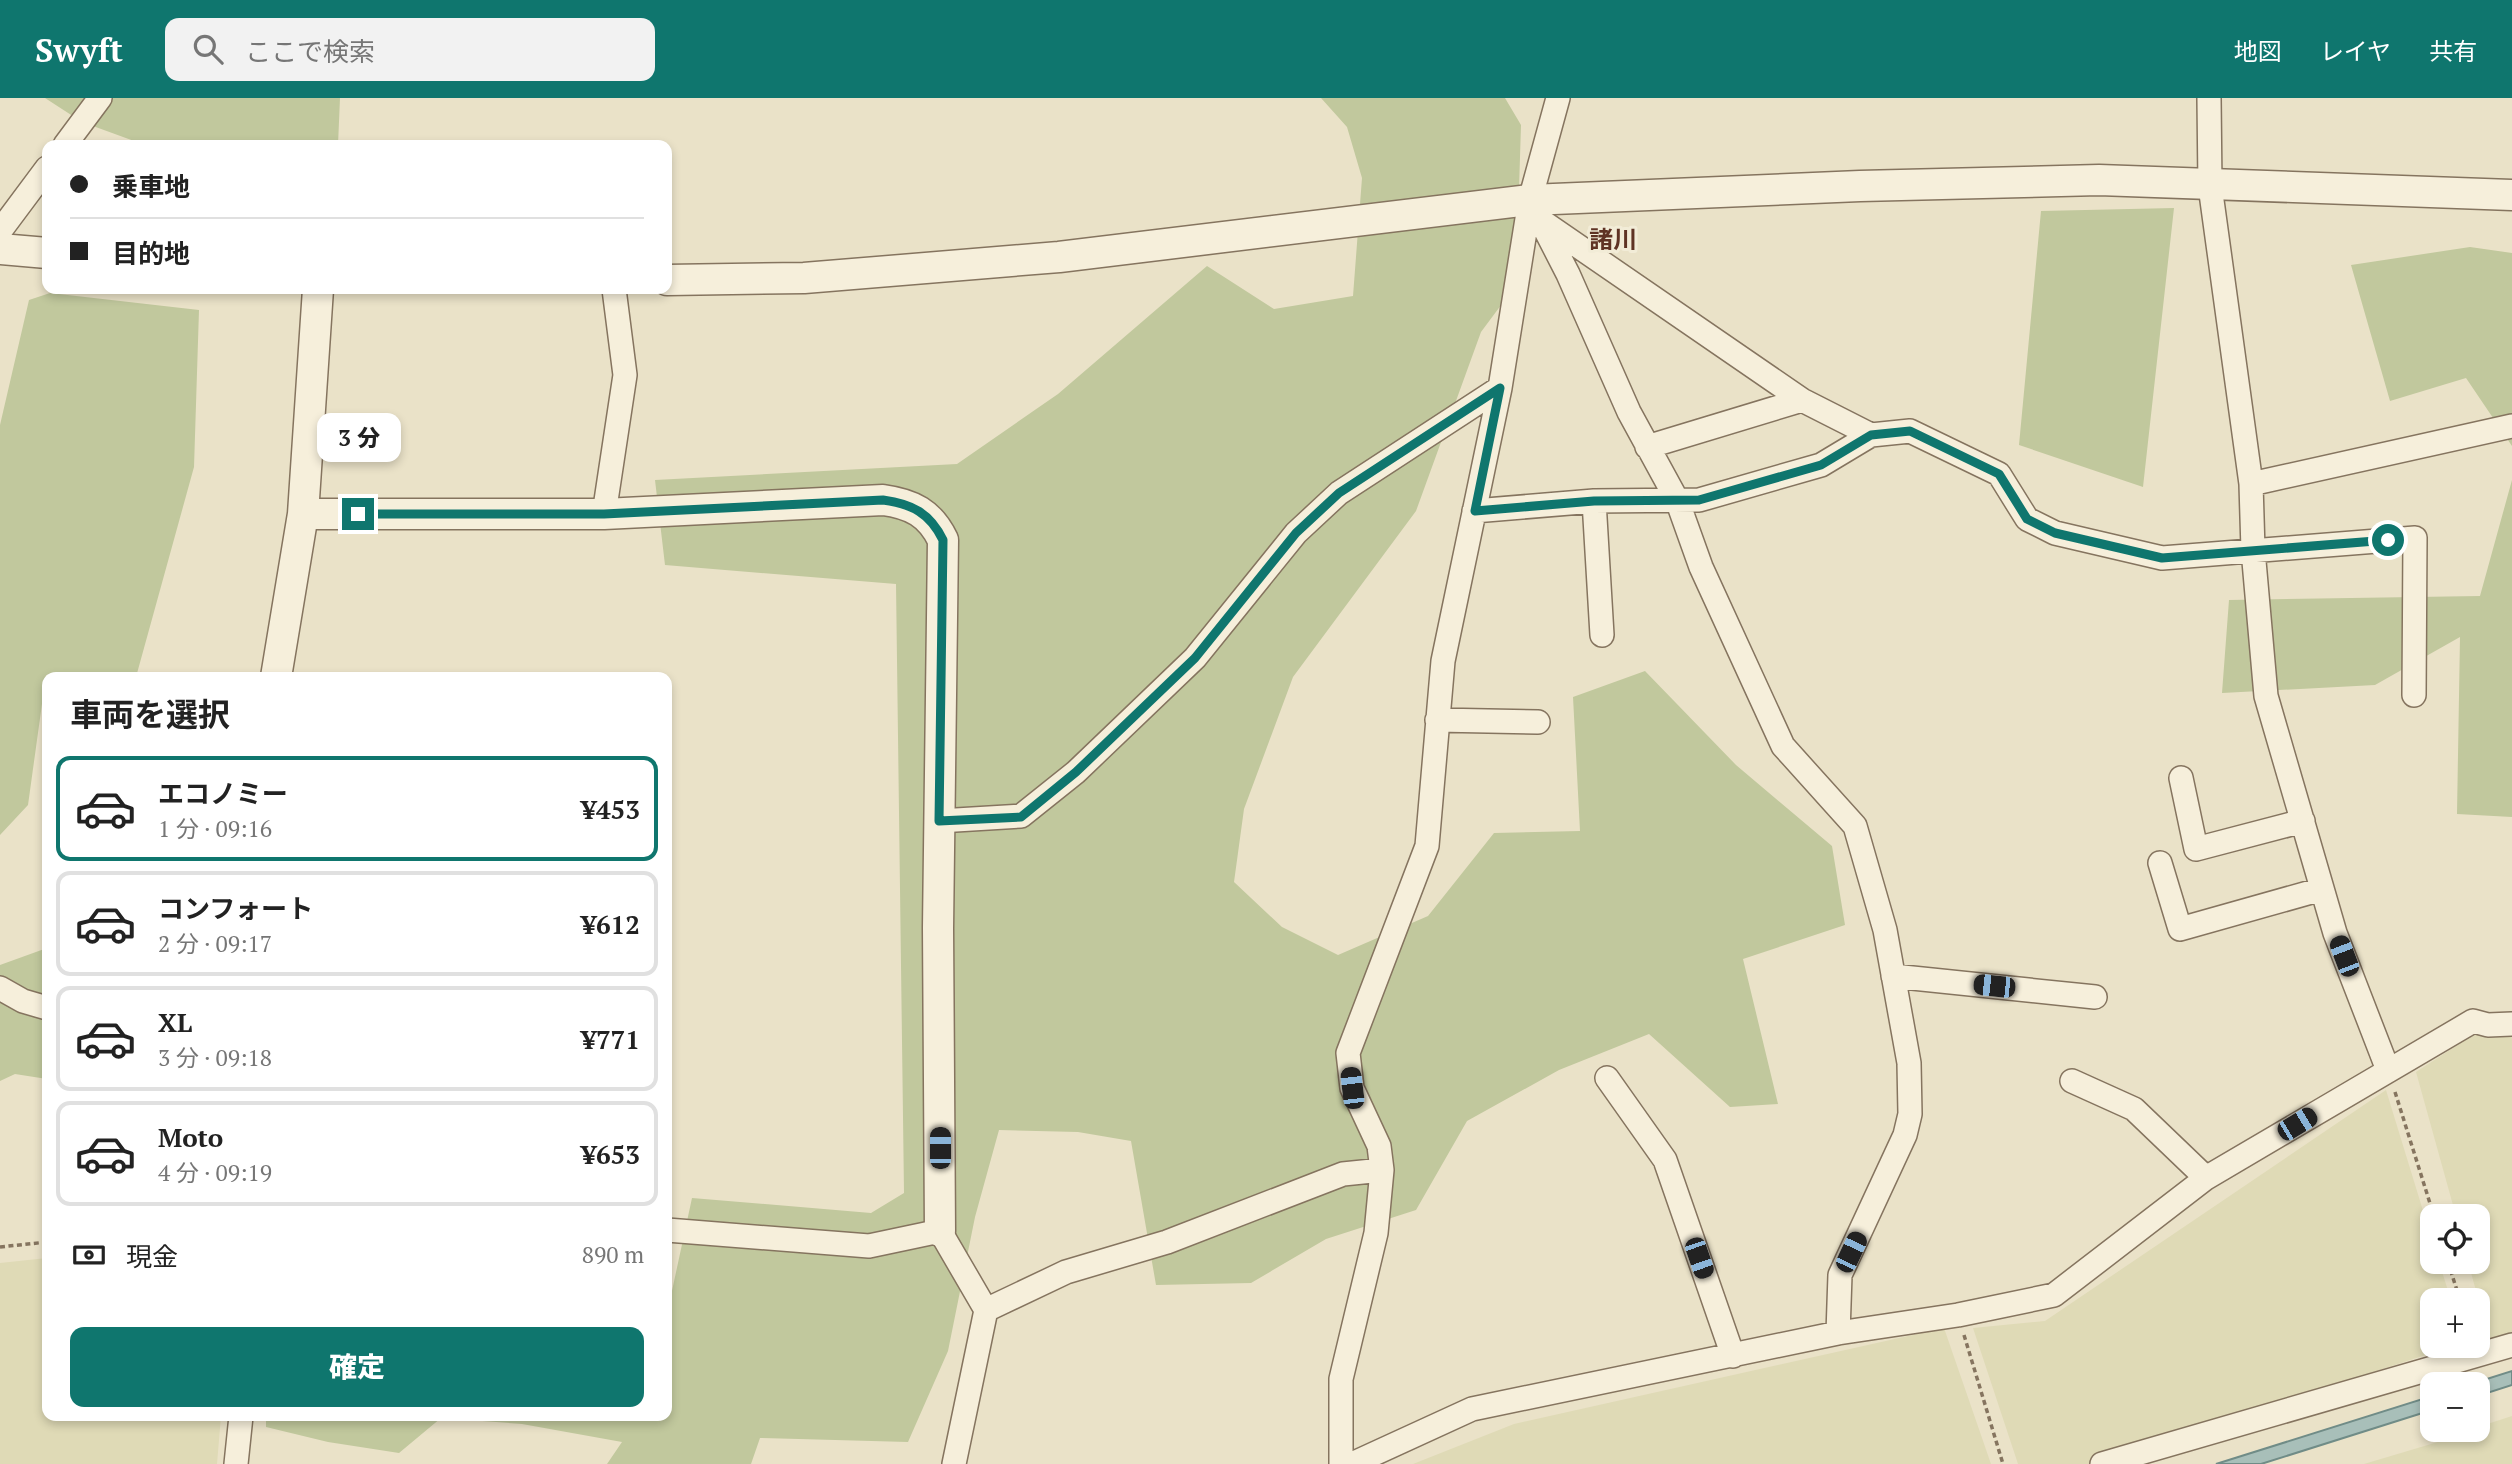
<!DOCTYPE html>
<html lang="ja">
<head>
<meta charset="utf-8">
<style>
  body { margin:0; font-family:"PT Serif","Noto Sans JP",serif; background:#f2f2f2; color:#222; height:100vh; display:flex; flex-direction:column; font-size:26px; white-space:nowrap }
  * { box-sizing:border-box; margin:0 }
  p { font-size:23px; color:#767676 }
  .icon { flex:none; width:38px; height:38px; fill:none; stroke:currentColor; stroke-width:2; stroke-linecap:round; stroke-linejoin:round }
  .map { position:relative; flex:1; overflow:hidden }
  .side { position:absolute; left:42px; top:574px; width:630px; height:749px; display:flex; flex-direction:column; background:#fff; border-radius:14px; box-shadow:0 4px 10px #0003 }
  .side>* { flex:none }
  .guide { position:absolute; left:42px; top:42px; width:630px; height:154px; border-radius:14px; box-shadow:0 4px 10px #0003; display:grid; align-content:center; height:154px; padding:0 28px; background:#fff }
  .tools { position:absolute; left:2420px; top:1106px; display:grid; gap:14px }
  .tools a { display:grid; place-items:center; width:70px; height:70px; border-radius:14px; background:#fff; box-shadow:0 4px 10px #0003; font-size:35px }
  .end { position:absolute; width:32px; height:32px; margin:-16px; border:9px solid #0f766e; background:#fff; box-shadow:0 0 0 4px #fff }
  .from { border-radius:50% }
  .bubble { position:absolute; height:49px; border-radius:14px; background:#fff; box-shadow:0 4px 10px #0003; font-size:23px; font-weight:800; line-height:49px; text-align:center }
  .car { position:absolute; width:21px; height:42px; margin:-21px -10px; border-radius:9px; box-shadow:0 0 5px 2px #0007; background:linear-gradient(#222 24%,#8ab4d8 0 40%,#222 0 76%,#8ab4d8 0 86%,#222 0) }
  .guide b { display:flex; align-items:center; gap:24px; height:66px; font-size:26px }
  .guide b+b { border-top:2px solid #e0e0e0 }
  .guide i { width:18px; height:18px; background:#222 }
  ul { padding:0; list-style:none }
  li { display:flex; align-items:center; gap:21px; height:105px; margin:0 14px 10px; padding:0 14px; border:4px solid #e0e0e0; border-radius:14px }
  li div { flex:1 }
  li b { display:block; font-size:26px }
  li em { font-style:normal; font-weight:800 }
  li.current { border-color:#0f766e }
  li>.icon { width:63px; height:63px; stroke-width:1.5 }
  h2 { padding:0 28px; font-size:32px; line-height:84px }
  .pay { display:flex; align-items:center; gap:18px; height:77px; padding:0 28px; font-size:26px }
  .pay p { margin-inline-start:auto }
  .primary-button { display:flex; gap:14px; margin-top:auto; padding:14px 28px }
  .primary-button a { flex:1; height:80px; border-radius:14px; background:#0f766e; color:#fff; font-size:28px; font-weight:800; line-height:80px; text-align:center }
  header { display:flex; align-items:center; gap:42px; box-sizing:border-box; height:98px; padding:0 35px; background:#0f766e; color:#fff }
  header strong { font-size:33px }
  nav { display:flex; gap:38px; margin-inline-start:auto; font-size:24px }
  .search { width:490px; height:63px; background:#f2f2f2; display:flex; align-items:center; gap:18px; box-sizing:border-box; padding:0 24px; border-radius:14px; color:#767676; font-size:26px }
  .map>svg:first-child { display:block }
  .farmland { fill:#dfdab6 }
  .green { fill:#c1c89d }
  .water { fill:#a8bfb9; stroke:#708c87; stroke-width:2 }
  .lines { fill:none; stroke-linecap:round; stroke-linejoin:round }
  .minor-casing { stroke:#85745f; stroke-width:26 }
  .tertiary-casing { stroke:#85745f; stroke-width:33 }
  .path { stroke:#85745f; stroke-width:3.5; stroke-dasharray:5 3.5; stroke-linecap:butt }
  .minor { stroke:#f6efdb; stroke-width:23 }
  .tertiary { stroke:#f6efdb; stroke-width:30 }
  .route { stroke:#0f766e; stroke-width:9 }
  .labels { text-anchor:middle; stroke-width:6; stroke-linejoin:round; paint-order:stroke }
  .quarter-label { font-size:24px; font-weight:bold; fill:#5f3324; stroke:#f2ecd7 }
</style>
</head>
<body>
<header>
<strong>Swyft</strong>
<div class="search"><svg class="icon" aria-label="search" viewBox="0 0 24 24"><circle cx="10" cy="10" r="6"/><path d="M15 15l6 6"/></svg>ここで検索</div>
<nav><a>地図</a><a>レイヤ</a><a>共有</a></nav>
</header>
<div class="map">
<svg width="2512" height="1366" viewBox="0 0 2512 1366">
  <rect width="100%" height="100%" fill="#eae2c8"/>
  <path class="farmland" d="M2479,933h33v304l-22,6 -22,-79h10v-46h-22l-40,-144z
    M2386,992l46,150v22h7l12,38h-19v46h21l-362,118h-73l-45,-136 72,-7z
    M47,1160v158h174l-4,48h-217v-201z
    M1944,1230l47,136h-578l101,-40z
    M2512,1318v48h-148l114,-34v-3z"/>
  <path class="green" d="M45,0h295l-2,47h-193l-63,-23z
    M1321,0h184l16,27 -5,160 -35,47 -65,179 -123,166 -49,132 -10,73 48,45 56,28 90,-39 66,-83 86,-2 -7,-134 72,-26 91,94 96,81 13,79 -102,34 35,145 -48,3 -81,-73 -90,36 -92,51 -51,89 -90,29 -75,44 -95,2 -25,-144 -53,-9 -79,-2 -24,87 -27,134 -40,91 -148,-4 -9,26h-144l15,-22 -100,-18 -81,-6 -42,35 -71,-11 -62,-15v-11h401v-102l25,-116 179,15 33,-20 -8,-609 -231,-19 -10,-85 302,-16 101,-70 149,-128 67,43 79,-13 9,-118 -15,-51z
    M2174,110l-31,279 -124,-42 22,-234z
    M2470,149l42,6v193l-46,-68 -76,23 -39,-136z
    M50,195l149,17 -5,157 -58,210 -90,-2 -18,130 -28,30v-410l29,-125z
    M2512,382v337l-55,-3 3,-177 -85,48 -153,8 7,-93 251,-4z
    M47,850v131l-32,-5 -15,7v-116z"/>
  <path class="water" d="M2512,1273v14l-34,11v-12h-7z
    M2432,1298v14l-171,54h-45z"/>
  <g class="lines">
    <defs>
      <path id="minor" d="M2209,0l1,88 41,298 2,66 13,146 69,237 53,137
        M65,47l35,-47
        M1530,102l38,74 61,138 48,88 24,67 82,179 72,80 30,104 24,133 1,51 -5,21 -65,140 -2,58
        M1543,124l259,178 69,35 39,-4 89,43 28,45 28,14 107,25 253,-20 -1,157
        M0,133l47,-63
        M1647,349l155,-47
        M2251,386l261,-58
        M1594,403l8,134
        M1474,413l120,-10 105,-1 122,-35 50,-30
        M604,416l21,-139 -11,-86
        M1437,622l101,2
        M2181,680l15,71 107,-28
        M939,723l82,-5 55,-44 119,-114 101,-125 43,-40 161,-105
        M2160,765l20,66 142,-40
        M1893,878l202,21
        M0,890l23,13 24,7
        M1607,980l58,82 68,196
        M2072,983l62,28 72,69
        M667,1132l202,16 71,-15 46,79 -32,154
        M986,1212l80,-38 101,-30 176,-68 39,-4
        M236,1366l5,-48
        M1341,1366v-85l35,-146 6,-63 -3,-24 -27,-58 -4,-35 79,-207 16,-185 57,-273 30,-188 28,-102
        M1352,1366l120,-55 366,-76 120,-18 96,-20 152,-117 267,-157 15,4 24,-1
        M2102,1366l410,-119"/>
      <path id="tertiary" d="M0,151l47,4
        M667,182l137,-2 255,-21 471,-57 330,-14 239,-6 413,15
        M303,416h301l279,-14c29,4 47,13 60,40l-5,388 2,303
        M276,579l27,-163 15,-225"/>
    </defs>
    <use href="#minor" class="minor-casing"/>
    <use href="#tertiary" class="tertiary-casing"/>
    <path class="path" d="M2395,994l39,124
      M0,1149l47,-5
      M2448,1164l12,38
      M1964,1237l39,129"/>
    <use href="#minor" class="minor"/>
    <use href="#tertiary" class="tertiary"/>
  </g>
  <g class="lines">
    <path class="route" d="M358,416h246l279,-14c29,4 47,13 60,40l-4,281 82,-4 55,-45 119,-114 101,-125 43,-40 161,-105 -25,123 119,-10 105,-1 122,-35 50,-30 39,-4 89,43 28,45 28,14 107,25 226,-18"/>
  </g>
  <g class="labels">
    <g class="quarter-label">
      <text x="1613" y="150">諸川</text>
    </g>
  </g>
</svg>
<div class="tools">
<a><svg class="icon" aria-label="locate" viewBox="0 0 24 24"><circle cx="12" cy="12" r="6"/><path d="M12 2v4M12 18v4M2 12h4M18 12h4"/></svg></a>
<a>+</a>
<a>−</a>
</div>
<i class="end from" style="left:2388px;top:442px"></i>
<i class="end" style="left:358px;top:416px"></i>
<div class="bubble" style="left:317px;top:315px;width:84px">3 分</div>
<i class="car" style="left:2344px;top:858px;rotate:339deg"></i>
<i class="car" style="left:1994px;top:888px;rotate:276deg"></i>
<i class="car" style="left:1352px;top:990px;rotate:353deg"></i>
<i class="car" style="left:2297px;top:1026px;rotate:59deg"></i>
<i class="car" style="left:940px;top:1050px;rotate:0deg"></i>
<i class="car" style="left:1851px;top:1154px;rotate:25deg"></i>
<i class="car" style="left:1699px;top:1160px;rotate:161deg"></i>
<div class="guide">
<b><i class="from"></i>乗車地</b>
<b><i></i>目的地</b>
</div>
<section class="side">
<h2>車両を選択</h2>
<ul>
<li class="current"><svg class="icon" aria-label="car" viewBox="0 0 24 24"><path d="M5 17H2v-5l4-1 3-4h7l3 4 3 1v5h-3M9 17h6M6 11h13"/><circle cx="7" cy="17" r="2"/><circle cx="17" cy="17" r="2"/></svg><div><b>エコノミー</b><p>1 分 · 09:16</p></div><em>¥453</em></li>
<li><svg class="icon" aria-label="car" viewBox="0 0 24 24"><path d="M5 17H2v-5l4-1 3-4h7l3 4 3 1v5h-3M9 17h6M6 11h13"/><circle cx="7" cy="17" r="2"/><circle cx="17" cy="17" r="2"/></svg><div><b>コンフォート</b><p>2 分 · 09:17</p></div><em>¥612</em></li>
<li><svg class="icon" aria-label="car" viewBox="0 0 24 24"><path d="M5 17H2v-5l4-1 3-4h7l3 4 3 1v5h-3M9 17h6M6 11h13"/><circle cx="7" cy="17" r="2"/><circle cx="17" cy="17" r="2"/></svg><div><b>XL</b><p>3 分 · 09:18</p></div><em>¥771</em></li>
<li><svg class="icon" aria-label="car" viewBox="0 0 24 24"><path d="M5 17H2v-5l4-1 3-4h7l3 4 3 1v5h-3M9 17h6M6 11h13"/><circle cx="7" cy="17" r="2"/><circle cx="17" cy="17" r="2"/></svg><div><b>Moto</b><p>4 分 · 09:19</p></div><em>¥653</em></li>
</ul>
<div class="pay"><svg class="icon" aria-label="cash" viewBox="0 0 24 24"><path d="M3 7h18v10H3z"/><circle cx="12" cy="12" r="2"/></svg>現金<p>890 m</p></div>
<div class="primary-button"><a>確定</a></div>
</section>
</div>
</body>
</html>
